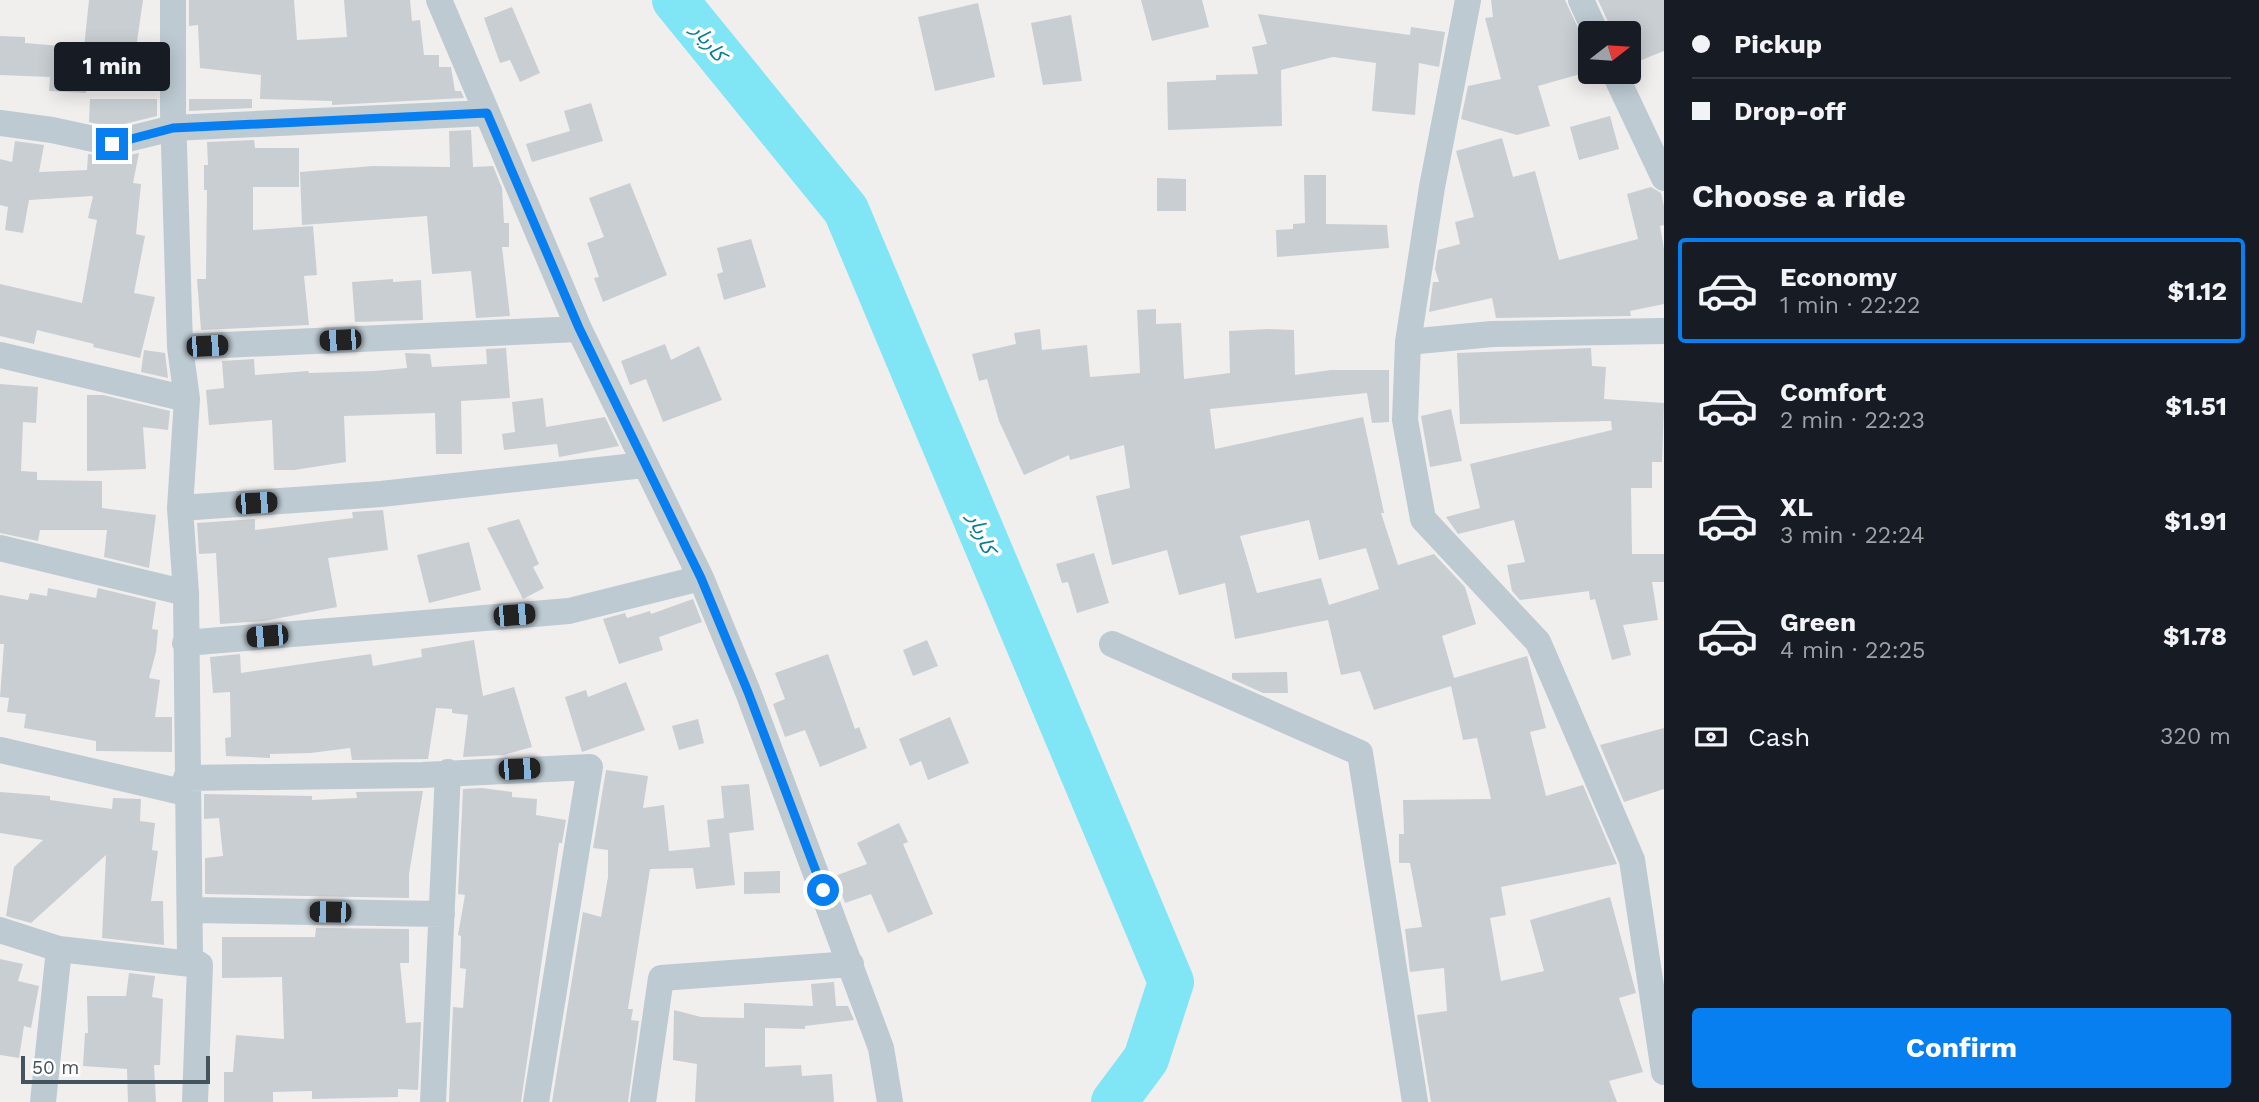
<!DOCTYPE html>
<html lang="en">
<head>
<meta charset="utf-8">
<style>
  body { margin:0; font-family:"Work Sans","Noto Sans Arabic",sans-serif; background:#242831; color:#f1f3f6; height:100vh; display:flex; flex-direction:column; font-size:26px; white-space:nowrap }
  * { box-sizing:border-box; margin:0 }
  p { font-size:23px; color:#9ea1a6 }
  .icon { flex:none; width:38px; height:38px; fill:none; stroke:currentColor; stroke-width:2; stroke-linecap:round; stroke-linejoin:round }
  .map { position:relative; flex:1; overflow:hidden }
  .drawer { display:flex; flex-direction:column; background:#171b24; width:595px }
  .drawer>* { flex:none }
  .guide { display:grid; align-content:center; height:154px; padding:0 28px; background:#171b24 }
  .needle { width:46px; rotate:73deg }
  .buttons { position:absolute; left:1578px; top:21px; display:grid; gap:14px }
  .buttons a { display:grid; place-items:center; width:63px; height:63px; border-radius:7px; background:#171b24; box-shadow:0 4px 18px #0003; font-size:35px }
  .scale { position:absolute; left:21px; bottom:18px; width:189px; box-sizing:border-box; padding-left:7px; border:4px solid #44535d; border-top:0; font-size:19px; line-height:24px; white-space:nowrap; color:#44535d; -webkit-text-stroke:5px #fff; paint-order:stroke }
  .end { position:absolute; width:32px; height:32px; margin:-16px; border:9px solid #077ff1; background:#fff; box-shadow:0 0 0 4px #fff }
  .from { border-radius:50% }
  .bubble { position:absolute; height:49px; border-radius:7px; background:#171b24; box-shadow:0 4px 18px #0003; font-size:23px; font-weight:700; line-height:49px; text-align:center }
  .car { position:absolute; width:21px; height:42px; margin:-21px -10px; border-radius:9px; box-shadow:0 0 5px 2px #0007; background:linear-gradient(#222 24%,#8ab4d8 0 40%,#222 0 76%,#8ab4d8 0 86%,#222 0) }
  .guide b { display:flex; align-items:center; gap:24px; height:66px; font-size:26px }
  .guide b+b { border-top:2px solid #363941 }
  .guide i { width:18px; height:18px; background:#f1f3f6 }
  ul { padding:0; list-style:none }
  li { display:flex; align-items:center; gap:21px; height:105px; margin:0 14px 10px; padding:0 14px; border:4px solid transparent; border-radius:7px }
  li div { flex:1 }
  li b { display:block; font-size:26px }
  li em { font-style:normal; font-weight:700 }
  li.selected { border-color:#077ff1 }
  li>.icon { width:63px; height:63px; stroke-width:1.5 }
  h2 { padding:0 28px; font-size:32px; line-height:84px }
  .pay { display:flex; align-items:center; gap:18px; height:77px; padding:0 28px; font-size:26px }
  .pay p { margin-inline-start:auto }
  .button { display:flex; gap:14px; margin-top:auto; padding:14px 28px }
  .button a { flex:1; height:80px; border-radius:7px; background:#077ff1; color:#fff; font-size:28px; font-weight:700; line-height:80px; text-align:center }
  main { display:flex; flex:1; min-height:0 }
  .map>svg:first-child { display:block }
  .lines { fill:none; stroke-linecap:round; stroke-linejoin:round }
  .river { stroke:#80e5f4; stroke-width:46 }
  .building { fill:#c9ced3; fill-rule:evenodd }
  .street { stroke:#bdcad2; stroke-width:26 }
  .route { stroke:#077ff1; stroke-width:9 }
  .labels { text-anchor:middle; stroke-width:7; stroke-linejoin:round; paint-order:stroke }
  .water-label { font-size:21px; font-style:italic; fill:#038093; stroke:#fff }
</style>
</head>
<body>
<main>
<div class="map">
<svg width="1664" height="1102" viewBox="0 0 1664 1102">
  <rect width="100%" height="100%" fill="#f1eeee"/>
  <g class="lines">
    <path class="river" d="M675,0l171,210 325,772 -25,77 -32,43"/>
  </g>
  <path class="building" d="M89,0h54l-9,62 -45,-5 -3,36 -37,-2 1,-14 -50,-2v-39l25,1v6l59,5z
    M189,0h105l3,40 50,-3 -3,-37h66l2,21 8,-1 4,35h15v12h12l4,24h6l3,7 -132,7v-4l-72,-2 1,-24 -61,-7 -2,-43 -9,1z
    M1141,0h61l7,27 -57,14z
    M1491,0h74l21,45 5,26 -53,15 12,40 -33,9 -56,-16 7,-33 33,-7 -16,-61 8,-1z
    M1598,0h66v51l-25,10 -15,-40 -14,5z
    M978,3l17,74 -60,14 -17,-74z
    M512,7l28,66 -20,9 -10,-22 -10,3 -16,-45z
    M1258,14l152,21 1,-8 34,5 -6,35 -20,-4 -4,52 -43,-4 4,-48 -43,-6 -52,13 1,56 -114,4 -1,-48 49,-2v-5l42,-1 -6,-27 15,-3z
    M1071,15l11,66 -39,4 -12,-62z
    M90,99h67v17l-45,11 -23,-5z
    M189,99h63v9l-63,3z
    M591,103l12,38 -71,21 -6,-18 44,-13 -6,-20z
    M1610,116l9,33 -40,11 -9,-33z
    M471,130l2,37 20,-1 9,22 2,35h5v24h-7l8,69 -34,2 -5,-47 -39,3 -5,-58 -125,9 -2,-53 73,-6 77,1 -1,-36z
    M1502,138l11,39 22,-6 24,89 79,-21 -11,-45 24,-7 10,6 3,13v19l-4,1 4,23v55l-34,7 1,5 -135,2 -4,-20 -63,14 4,-30h6l-4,-13 3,-19 22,-6 -5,-22 19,-5 -18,-66z
    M254,140l1,8h44v39h-46v43l60,-4 4,49 -13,1 5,49 -108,5 -4,-51h9l1,-89h-3v-25h4l-1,-23z
    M15,141l29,4 -5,27 48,-2 1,-16 27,4 24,-5 -6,30 8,1 -5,50 9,2 -11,57 21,4 -15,61 -47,-11 1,-3 -57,-14 -3,14 -34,-8v-52l82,19 15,-83 -9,-2 5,-22 -64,4 -6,33 -18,-3 3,-23 -8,-2v-46l12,3z
    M1304,175h22v49l61,1 2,23 -112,9 -1,-27 17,-1v-5l12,-1z
    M1157,178l29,1v32h-29z
    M630,183l37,92 -64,27 -9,-24 5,-1 -12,-34 17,-6 -15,-39z
    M751,239l15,48 -42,13 -7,-26 6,-2 -6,-24z
    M393,279v3l28,-2 2,40 -68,2 -3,-40z
    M1156,309v15l25,-1 3,56 46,-6 -1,-42 39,-2 26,1 1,45 36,-5h58v52l-17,1 -5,-30 -157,16 5,40 148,-32 21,96h-3l17,52 36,-11 31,33 11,37 -34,12 12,42 73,-22 19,72 -16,4 16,64 37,-11 34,79 -116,23 5,28 -16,3 11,63 43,-10 -14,-51 80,-23 26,96 -17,5 24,74 -34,9 8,21h-186l-14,-87 30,-4 -3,-43 -34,4 -5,-43 17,-2 -12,-64h-11v-29h5l-1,-34 88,-1 -14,-61 -14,2 -12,-54 -77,24 -14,-39 -19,4 -13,-55 -93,19 -10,-56 -46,12 -12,-45 -55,15 -16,-69 34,-8 -6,-43 -54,15 -1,-5 -45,20 -25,-54 -12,-42 -8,2 -7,-27 44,-10 -2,-11 26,-4 2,21 45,-5 3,32 50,-4 -3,-63zM1309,520l10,40 47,-12 13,41 -50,16 -8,-27 -64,15 -17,-57z
    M665,344l6,16 28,-14 23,54 -59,22 -17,-43 -16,6 -9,-24z
    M506,348l4,50 -49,3 1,53h-26l-1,-41 -91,3 2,46 -52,8h-20l-2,-50 -63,5 -3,-35 18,-2 -2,-27 32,-2 1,16 53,-4 1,2 65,-2 33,-3 -2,-15 25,1 2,13 55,-3 -1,-15z
    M1591,348l1,18 14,1 -2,32 60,4 -2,59h-10v26h-21l1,66h32v28h-12l6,38 -35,5 8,30 -19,5 -17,-61 -5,1 -1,-9 -69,9 -8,-9 -5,-26 18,-3 -11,-42 -56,14 -12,-17 34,-9 -10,-44 142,-34 -1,-9 -151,3 -3,-71z
    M144,350l21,3 3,25 -27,-6z
    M0,384l38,3 -2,36 -13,-1 -2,49 16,1v8l65,1v27l54,7 -7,53 -45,-11 3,-27h-67l-2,11 -38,-8z
    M87,395h16l67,16 -2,19 -25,-3 3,42 -59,2z
    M543,398l3,29 59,-10 14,29 -60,11 -2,-13 -53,6 -2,-16 13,-2 -3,-30z
    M1451,409l11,52 -32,6 -9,-51z
    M383,510l5,40 -60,8 9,49 -73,14 -44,3 -4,-71 -17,1 -2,-31 58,-4v11l98,-12 -1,-6z
    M519,519l20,45 -6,3 11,21 -21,11 -36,-71z
    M469,542l12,48 -52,13 -12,-48z
    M1094,553l15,50 -32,10 -9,-31 -6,1 -6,-19z
    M48,588l48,10 2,-10 58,14 -4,27 6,1 -2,22 -7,26 11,2 -5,37h17v35l-76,-1v-10l-72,-13 2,-14 -19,-2 2,-14 -9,-1 4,-53h-4v-49l28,5 2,-7 17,3z
    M693,599l9,23 -43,15 4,13 -44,14 -16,-45 22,-6 2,5 23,-7 1,3z
    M474,640l9,56 31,-9 18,60 -28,8 -41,2 5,-42 -16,-2v-4l-16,-1 -8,51 -76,1 -2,-12 -39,5 -41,1v4l-44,-2 -1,-18 6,-1 -1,-45 -17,1 -3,-36 30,-3 1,19 130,-19 2,12 49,-9 -1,-8z
    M927,640l11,26 -25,10 -10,-26z
    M828,654l27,75 4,-2 8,21 -47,19 -15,-37 -20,7 -12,-33 12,-5 -10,-26z
    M1287,672l1,21h-25l-31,-14v-6z
    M626,682l19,48 -63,22 -17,-55 21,-7 2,7z
    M950,717l19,46 -41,17 -7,-19 -11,5 -11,-27z
    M698,719l6,24 -25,7 -7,-24z
    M1664,728v61l-40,13 -24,-57z
    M606,770l42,6 -5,32 21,-3 5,46 41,-4 -3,-27 17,-2 -3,-32 28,-2 5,46 -25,3 6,52 -39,4 -3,-21 -43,1 -22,140h5l-2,11 8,1 -11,81h-76l31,-190 18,5 7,-40v-27l-15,-2z
    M482,788l30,4v5l25,2 -1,16 30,5 -4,23h-3l-38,259h-72l4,-95 10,1 3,-39 -6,-1 1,-32 -3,-1 7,-40 -7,-1 5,-105z
    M423,791l-14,83v24l-204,-4v-36l18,-2 -4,-38 -15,1v-25l108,2v4l45,-2 -1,-6z
    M0,792l50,4v4l62,9 1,-11 28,1 -1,22 15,2 -3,27 6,1 -7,50h12l1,44 -62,-7 4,-83 -75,68 -25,-7 8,-49 29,-27 -43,-7z
    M899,823l9,19 -5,2 30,70 -45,19 -17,-39 -26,9 -10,-27 32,-12 -10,-21z
    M780,871v22l-36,1v-22z
    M316,928l93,1v34h-9l6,60 15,-1 -3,68 -20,-1v8l-86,2v-8l-39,1v10h-49v-30h9l3,-37 48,4 -2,-62 -60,1v-41h93z
    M0,959l23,5 -5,17 21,5 -8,42 -7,-2 -5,32 -19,-3z
    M129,973l26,3 -3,21 11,2 -3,66h-6l2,37h-28l-1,-33 -44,-3 2,-33h3l-1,-37h39z
    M834,982l2,24h12l6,14 -49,6v3l-40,-1v39l36,-2 1,11 30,-2 2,28h-139l2,-38 -24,-4 1,-50 27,7 43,1v-15l69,3 -2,-22z"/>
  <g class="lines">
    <path class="street" d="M173,0v112l7,235 7,52 -7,109 6,85 4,366 10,6 -5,137
      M439,0l140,329 122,249 47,114 133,356 9,54
      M1468,0l-36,187 -24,155 -3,78 18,99 115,123 94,218 32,212
      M1581,0l15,33
      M1614,72l50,106
      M0,123l52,7 60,13 61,-15 314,-15
      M1408,342l84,-8 172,-3
      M180,347l399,-18
      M0,355l187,44
      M180,508l201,-14 263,-29
      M0,548l186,45
      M185,643l384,-32 132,-33
      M1112,644l248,109 55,349
      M0,750l186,43
      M186,778l236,-3 168,-8 -54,335
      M190,910l252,4
      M0,930l59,19 141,16
      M43,1102l16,-153
      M433,1102l15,-330
      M643,1102l18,-124 190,-14"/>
  </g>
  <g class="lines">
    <path class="route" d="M112,144l61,-16 314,-15 92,215 122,250 47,114 75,198"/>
  </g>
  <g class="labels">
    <g class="water-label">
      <text transform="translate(709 42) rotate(51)" y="7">کاربار</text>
      <text transform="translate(982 533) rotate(67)" y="7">کاربار</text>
    </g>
  </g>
</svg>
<div class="buttons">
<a><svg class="needle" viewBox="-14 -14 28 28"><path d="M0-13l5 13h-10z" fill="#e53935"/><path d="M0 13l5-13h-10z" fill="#9ea1a6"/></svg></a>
</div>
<div class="scale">50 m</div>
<i class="end from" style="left:823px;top:890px"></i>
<i class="end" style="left:112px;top:144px"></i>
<div class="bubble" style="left:54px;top:42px;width:116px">1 min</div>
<i class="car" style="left:340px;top:340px;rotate:267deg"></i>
<i class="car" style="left:207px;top:346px;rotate:87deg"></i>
<i class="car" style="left:256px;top:503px;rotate:86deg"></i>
<i class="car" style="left:514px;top:615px;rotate:85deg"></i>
<i class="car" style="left:267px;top:636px;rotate:265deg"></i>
<i class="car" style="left:519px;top:769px;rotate:87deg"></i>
<i class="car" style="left:330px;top:912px;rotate:271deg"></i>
</div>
<section class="drawer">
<div class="guide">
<b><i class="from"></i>Pickup</b>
<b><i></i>Drop-off</b>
</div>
<h2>Choose a ride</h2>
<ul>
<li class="selected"><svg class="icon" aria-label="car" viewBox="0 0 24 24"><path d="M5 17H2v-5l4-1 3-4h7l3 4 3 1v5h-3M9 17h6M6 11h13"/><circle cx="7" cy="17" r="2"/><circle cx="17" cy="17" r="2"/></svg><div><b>Economy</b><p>1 min · 22:22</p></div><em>$1.12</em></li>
<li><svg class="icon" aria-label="car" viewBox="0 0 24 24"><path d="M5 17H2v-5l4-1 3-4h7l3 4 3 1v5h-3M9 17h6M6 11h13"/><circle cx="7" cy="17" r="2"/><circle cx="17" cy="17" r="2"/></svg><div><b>Comfort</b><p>2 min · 22:23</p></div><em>$1.51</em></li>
<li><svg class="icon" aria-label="car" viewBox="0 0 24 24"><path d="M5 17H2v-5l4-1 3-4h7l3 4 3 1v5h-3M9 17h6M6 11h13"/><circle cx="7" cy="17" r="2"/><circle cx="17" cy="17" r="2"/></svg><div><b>XL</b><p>3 min · 22:24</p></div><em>$1.91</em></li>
<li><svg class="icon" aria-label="car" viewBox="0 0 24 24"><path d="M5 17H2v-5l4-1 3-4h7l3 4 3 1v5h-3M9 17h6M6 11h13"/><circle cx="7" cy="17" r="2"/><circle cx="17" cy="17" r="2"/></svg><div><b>Green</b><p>4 min · 22:25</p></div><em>$1.78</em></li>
</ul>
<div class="pay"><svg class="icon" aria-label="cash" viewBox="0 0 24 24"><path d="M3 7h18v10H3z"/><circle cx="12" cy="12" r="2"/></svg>Cash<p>320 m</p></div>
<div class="button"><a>Confirm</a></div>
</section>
</main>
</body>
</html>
